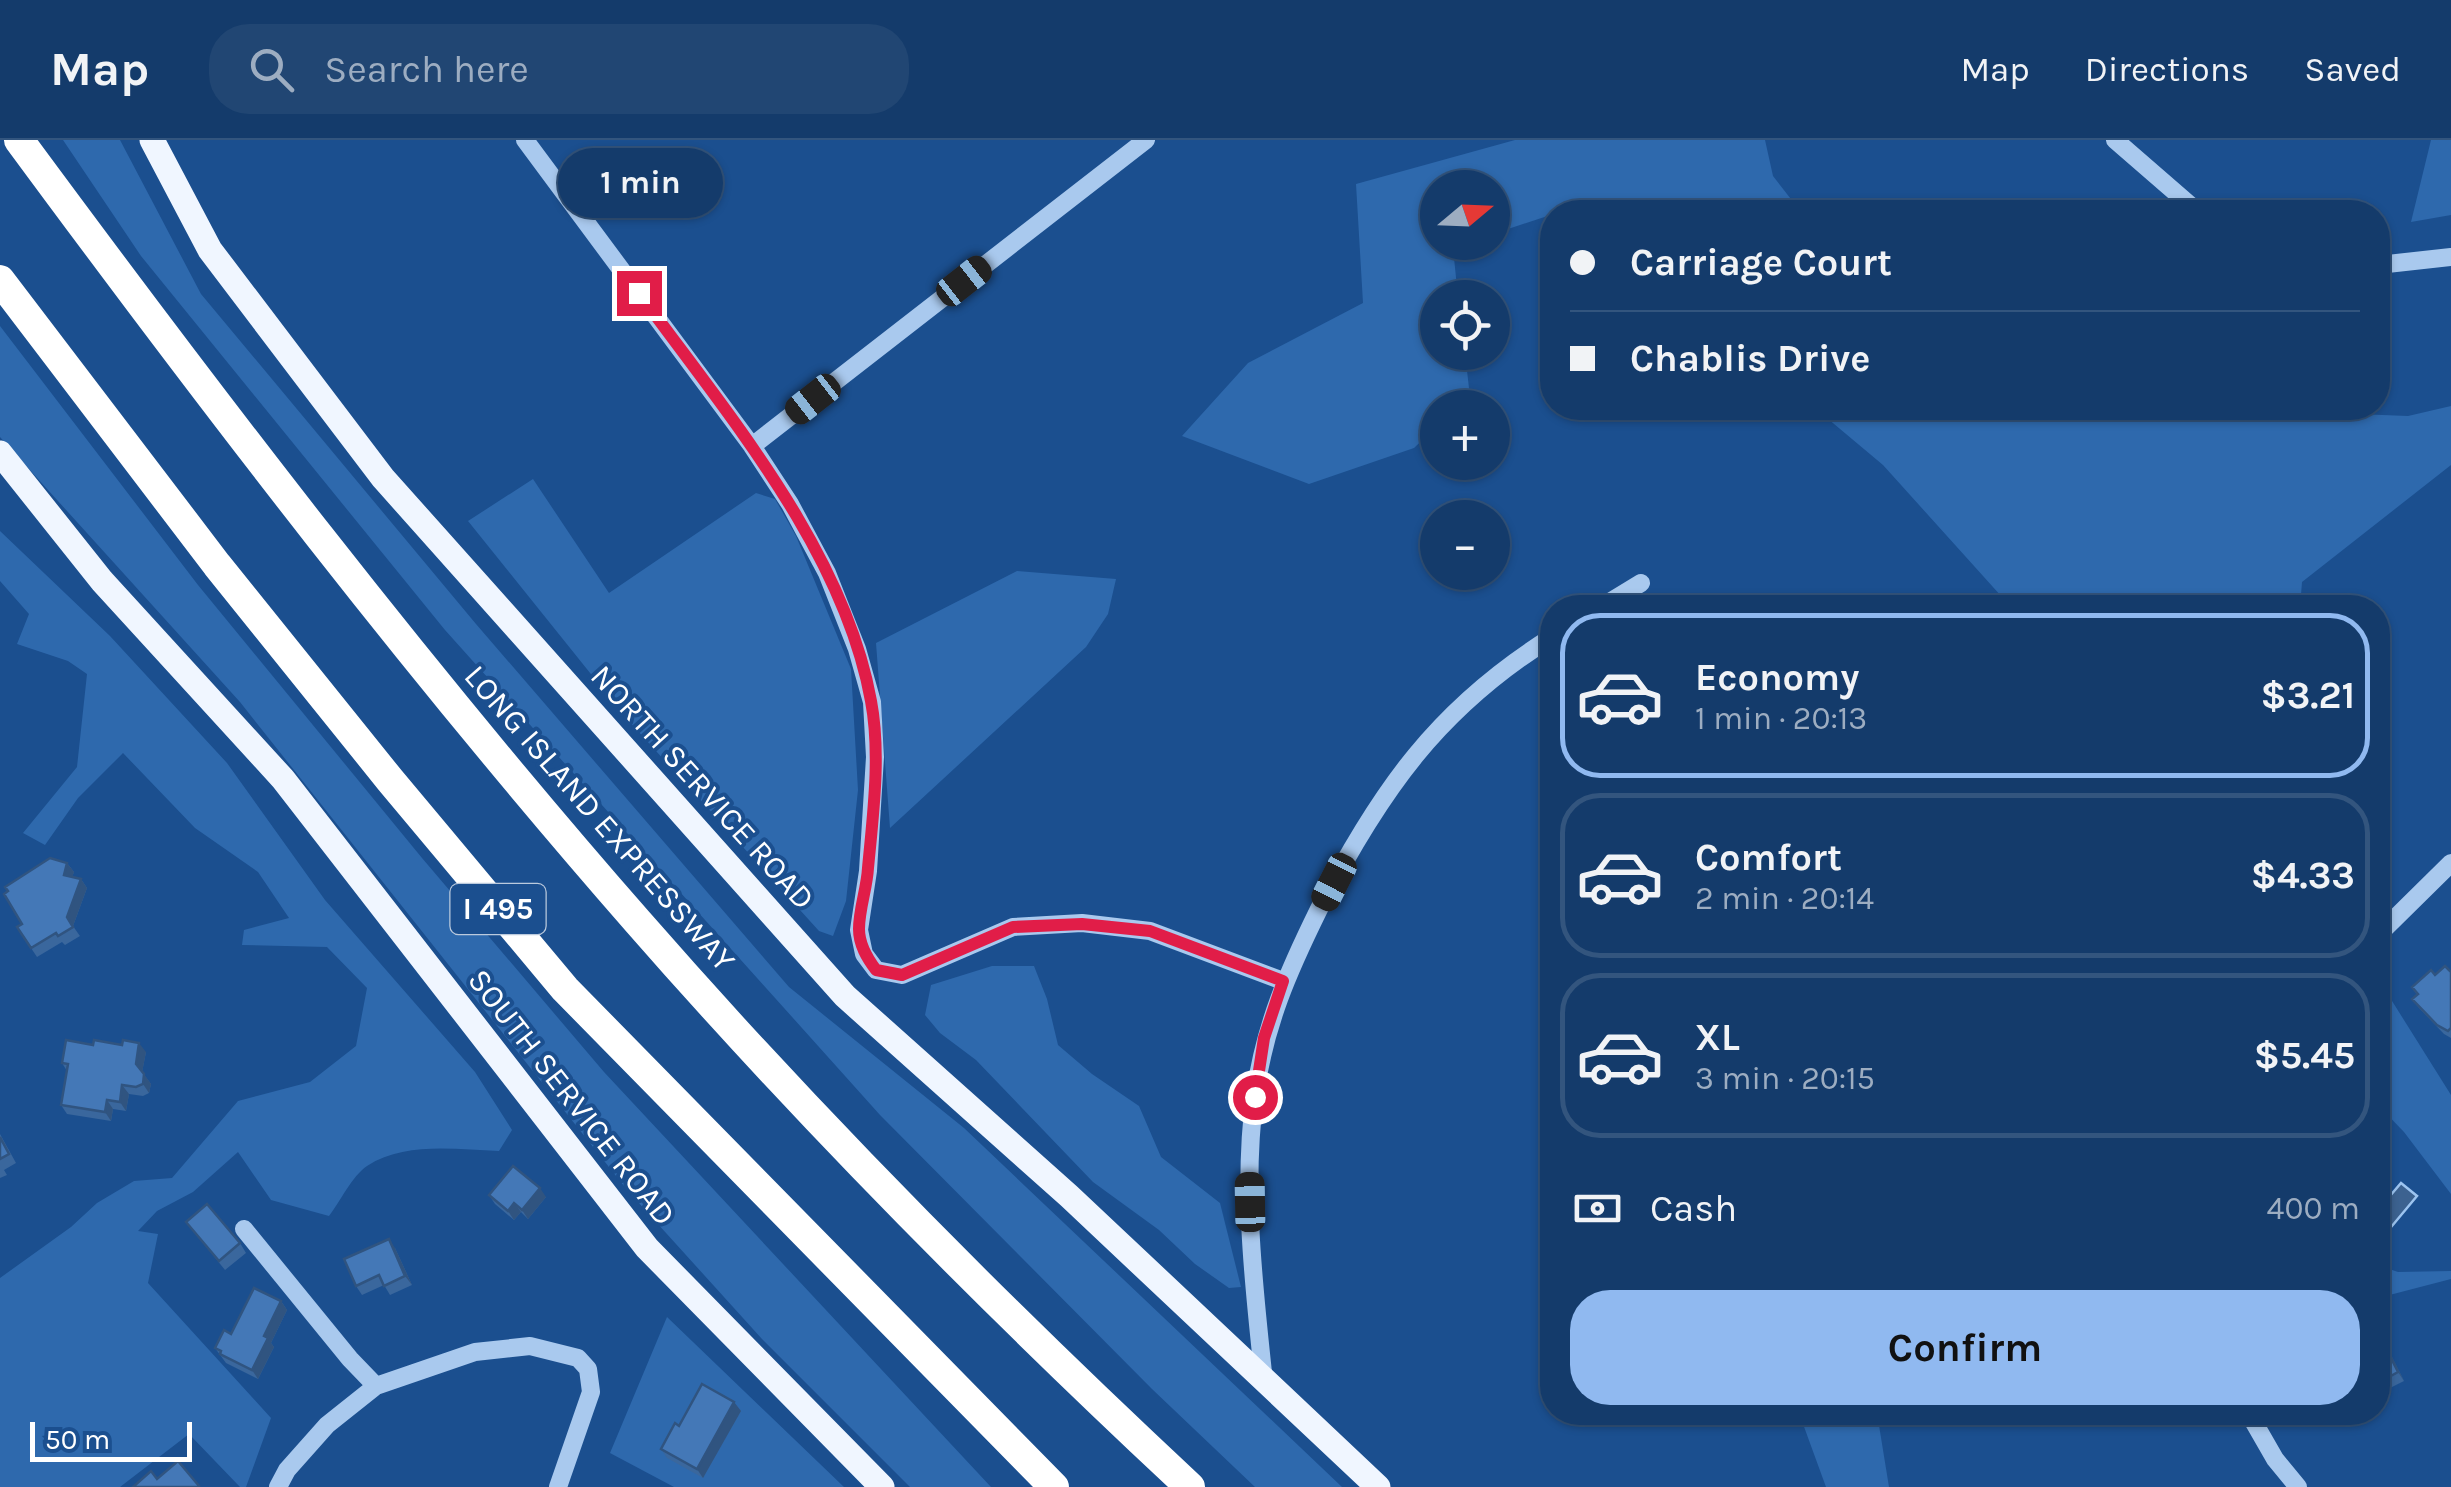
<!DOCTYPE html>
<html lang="en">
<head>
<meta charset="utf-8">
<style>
  body { margin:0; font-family:Karla,sans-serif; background:#214673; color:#f1f3f6; height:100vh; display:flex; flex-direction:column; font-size:38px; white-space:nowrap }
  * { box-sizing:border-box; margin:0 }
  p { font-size:32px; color:#9dadc1 }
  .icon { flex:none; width:55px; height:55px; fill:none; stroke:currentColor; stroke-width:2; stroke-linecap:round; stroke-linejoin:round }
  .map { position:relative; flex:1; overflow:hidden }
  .drawer { position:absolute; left:1540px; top:455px; width:850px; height:830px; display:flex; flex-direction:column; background:#143b6b; border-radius:40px; box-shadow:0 2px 8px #0004,0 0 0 2px #33557e }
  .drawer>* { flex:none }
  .banner { position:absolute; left:1540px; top:60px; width:850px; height:220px; border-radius:40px; box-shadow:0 2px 8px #0004,0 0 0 2px #33557e; display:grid; align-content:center; height:220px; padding:0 30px; background:#143b6b }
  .needle { width:65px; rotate:71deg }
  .controls { position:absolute; left:1420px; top:30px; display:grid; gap:20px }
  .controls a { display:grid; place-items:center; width:90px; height:90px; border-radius:50%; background:#143b6b; box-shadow:0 2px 8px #0004,0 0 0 2px #33557e; font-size:50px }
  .scale { position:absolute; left:30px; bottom:25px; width:162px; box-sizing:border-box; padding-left:10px; border:5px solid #fff; border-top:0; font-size:28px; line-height:35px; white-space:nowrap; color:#fff; -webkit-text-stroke:8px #1b4f8f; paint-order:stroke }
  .end { position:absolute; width:45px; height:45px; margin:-22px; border:12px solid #e11d48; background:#fff; box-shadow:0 0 0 5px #fff }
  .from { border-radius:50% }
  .bubble { position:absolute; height:70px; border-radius:35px; background:#143b6b; box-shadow:0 2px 8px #0004,0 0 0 2px #33557e; font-size:32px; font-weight:700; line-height:70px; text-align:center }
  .car { position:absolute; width:30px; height:60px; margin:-30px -15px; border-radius:12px; box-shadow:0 0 8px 2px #0007; background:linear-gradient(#222 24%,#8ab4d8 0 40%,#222 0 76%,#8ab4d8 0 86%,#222 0) }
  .banner b { display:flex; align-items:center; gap:35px; height:95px; font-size:38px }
  .banner b+b { border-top:2px solid #33557e }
  .banner i { width:25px; height:25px; background:#f1f3f6 }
  ul { padding:18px 0 0; list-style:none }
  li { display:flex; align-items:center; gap:30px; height:165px; margin:0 20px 15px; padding:0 10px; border:5px solid #33557e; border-radius:40px }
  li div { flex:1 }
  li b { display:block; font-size:38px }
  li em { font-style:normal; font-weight:700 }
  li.on { border-color:#90b9f0 }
  li>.icon { width:90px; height:90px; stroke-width:1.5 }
  .pay { display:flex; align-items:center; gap:25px; height:110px; padding:0 30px; font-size:38px }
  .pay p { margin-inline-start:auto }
  .button { display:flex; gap:20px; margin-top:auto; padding:20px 30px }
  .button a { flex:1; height:115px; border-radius:40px; background:#90b9f0; color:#111; font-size:40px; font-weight:700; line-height:115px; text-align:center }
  header { display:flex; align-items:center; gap:60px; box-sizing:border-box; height:140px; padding:0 50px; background:#143b6b; border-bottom:2px solid #33557e }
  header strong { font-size:48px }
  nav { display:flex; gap:55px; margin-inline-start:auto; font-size:35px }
  .search { width:700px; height:90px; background:#214673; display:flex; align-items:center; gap:25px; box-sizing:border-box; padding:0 35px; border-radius:40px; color:#9dadc1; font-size:38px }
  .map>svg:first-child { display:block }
  .green { fill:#2e69ad }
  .water { fill:#3c6290; stroke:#9cc4f0; stroke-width:2.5 }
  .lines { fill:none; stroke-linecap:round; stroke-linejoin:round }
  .minor { stroke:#a9c9ee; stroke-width:18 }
  .major { stroke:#f0f6ff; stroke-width:25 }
  .highway { stroke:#fff; stroke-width:30 }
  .wall { fill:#3a679d }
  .shaded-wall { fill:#305480 }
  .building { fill:#4478b7; stroke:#305480; stroke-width:2.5 }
  .route { stroke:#e11d48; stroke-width:12 }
  .labels { text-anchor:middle; stroke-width:8; stroke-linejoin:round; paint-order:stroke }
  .shield { fill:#1b4f8f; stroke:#bbcadd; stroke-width:2.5 }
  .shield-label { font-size:30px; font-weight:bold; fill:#fff }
  .street-label { font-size:32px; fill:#fff; stroke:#1b4f8f }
</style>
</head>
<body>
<header>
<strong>Map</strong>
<div class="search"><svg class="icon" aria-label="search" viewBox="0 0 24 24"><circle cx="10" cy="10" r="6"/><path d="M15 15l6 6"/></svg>Search here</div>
<nav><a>Map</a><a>Directions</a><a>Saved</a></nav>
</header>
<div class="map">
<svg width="2451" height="1347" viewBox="0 0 2451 1347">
  <rect width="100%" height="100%" fill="#1b4f8f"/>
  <path class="green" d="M63,0h57l81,154 275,330 313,363 175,141 378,359h-87l-103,-98 -272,-274 -435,-485 -304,-374z
    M1515,0h250l8,36 28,36h-201l-7,-11 -100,33 -1,-46h-54v54l30,1 -15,5 5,49 -20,1v54l27,1 5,44 -11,10 -21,1 -1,18 -23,22 -105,36 -127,-48 66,-73 115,-60 -7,-119z
    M2431,0h20v75l-40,7z
    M0,186l198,259 224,273 182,214 387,415h-81l-148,-148 -134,-148 -388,-489 -240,-265z
    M2451,266v59l-149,117 -2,26 -289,-1 -128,-142 -68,-57h388l205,8z
    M533,339l76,114 147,-100 19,6 21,37 55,133 7,121 -12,111 -13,35 -14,-5 -192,-212 -159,-198z
    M0,391l110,105 117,127 98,137 150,172 37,58 -13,21c-42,-1 -93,-10 -132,15 -15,10 -27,36 -38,50l-58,-16 -33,-48 -45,40 -36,19 -19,20 20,3 -10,49 123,135 -25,69h-6l-51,-53 -69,53h-120v-209l71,-51 26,-24 37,-22 38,-3 66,-77 72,-19 46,-36 11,-58 -40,-41 -85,-2 2,-15 45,-12 -31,-46 -63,-44 -72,-75 -45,45 -33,47 -22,-12 54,-66 10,-93 -19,-13 -51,-17 12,-30 -29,-33z
    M1017,431l99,8 -8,35 -22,33 -196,181 -14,-185z
    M992,826h42l13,33 11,46 34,29 47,32 22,51 59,46 21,84 -12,1 -34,-24 -36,-34 -66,-48 -117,-122 -36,-27 -15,-18 6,-30z
    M2382,845l69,110v99l-47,-62 -26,-27v-118z
    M2378,1125l20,7 53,-1v8l-73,19z
    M667,1177l177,170h-170l-64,-34z
    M1799,1273h78l12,74h-63z"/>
  <path class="water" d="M2401,1043l16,13 -30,36 -9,-9v-13z"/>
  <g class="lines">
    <path class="minor" d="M525,0l227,306 38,58 37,69 30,76 15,53 3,55 -7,114 -9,59 5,24 12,16 26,5 111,-48 69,-4 68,8 133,50
      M2115,0l83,72
      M2378,125l73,-8
      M752,306l394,-306
      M1600,468l41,-25
      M2378,795l73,-72
      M244,1089l106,130 26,27
      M1264,1242c-10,-95 -22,-192 -9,-288 10,-70 33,-122 64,-185 61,-118 119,-201 233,-272
      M2248,1272l27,47 23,28
      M278,1347l9,-17 40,-45 49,-39 99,-34 55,-6 48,12 10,11 3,23 -33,95"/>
    <path class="major" d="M152,0l58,110 173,228 462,518 224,200 309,291
      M0,313l102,128 181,198 364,469 235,239"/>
    <path class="highway" d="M19,0c197,267 400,532 619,782 173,198 360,386 552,565
      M0,140l217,285 173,215 175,209 489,498"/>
  </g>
  <path class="wall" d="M67,723l7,9 -2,5 9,2 6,9 -14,38 7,10 -15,9 -3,-3 -25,15 -20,-30 5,-3 -14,-33z
    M2451,832v66l-7,-4 -25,-26 -7,-9 5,-4 -5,-8 23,-12z
    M146,912l-4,20 9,12 -2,9 -6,3 -14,-2 -3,17 -13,-2 -2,12 -44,-7 -6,-9 6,-34 -5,-8z
    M0,994l16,29 -12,7 3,5 -7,3z
    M489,1055l57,2 -18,22 -7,-7 -7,8 -19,-16z
    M186,1082l54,21 6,10 -21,17z
    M395,1108l17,37 -22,10 -6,-10 -22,10 -6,-9z
    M281,1161l6,9 -16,33 3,4 -16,32 -32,-16 -11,-15 16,-14z
    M2378,1176l11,22 -5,3 20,40 -24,12 -2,-4z
    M734,1262l7,9 -38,67 -36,-20 -6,-9 18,-23z"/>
  <path class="shaded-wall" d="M67,723l7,9 -4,12 -6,-9z
    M81,739l6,9 -14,38 7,10 -13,-19z
    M139,903l7,9 -4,21 -6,-9z
    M144,934l7,10 -2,9 -6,-9z
    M122,945l7,9 -3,17 -6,-9z
    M107,960l6,9 -2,12 -6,-9z
    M2384,1001l7,9 -13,17v-17z
    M2382,1029l7,10 -11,14v-17z
    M540,1048l6,9 -18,22 -6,-9z
    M514,1063l7,9 -7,8 -6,-9z
    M389,1099l6,9 17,37 -7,-9z
    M281,1161l6,9 -16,33 3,4 -16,32 -6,-9 12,-34z
    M2378,1192l6,9 20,40 -6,-9z
    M734,1262l7,9 -38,67 -6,-9z"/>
  <path class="building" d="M50,718l17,5 -3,12 17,4 -14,38 6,10 -15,9 -2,-3 -25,15 -14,-21 5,-3 -18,-30 4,-3 -3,-4z
    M2445,826l6,6v56l-3,3 -11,-6 -25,-26 6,-5 -6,-7 19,-17 4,5z
    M66,900l27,5 1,-5 28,5 1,-5 16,3 -3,21 8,10 -1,10 -7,3 -14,-2 -2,17 -13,-2 -2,12 -44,-7 7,-41 -6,-1z
    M2378,996l6,5 -6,9z
    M0,997l9,17 -9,5z
    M513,1026l27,22 -18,22 -8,-7 -6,8 -19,-16z
    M207,1064l33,39 -21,18 -33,-39z
    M389,1099l16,37 -21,10 -5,-11 -23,11 -12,-27z
    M254,1148l27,13 -17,35 4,2 -16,32 -32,-16 1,-3 -6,-3 9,-18 7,4z
    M2378,1179l5,10 -5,3z
    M2378,1192l20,40 -20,11z
    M702,1244l32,18 -37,67 -36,-20 14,-26 4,3z
    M178,1321l21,25 -1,1h-65l18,-16 6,8z"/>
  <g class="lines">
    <path class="route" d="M639,153c88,121 205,257 232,408 10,53 2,114 -3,167 -1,20 -9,41 -9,61 0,16 8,29 17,41l26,5 111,-48 69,-3 68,7 133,50 -19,57 -9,59"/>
  </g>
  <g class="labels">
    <rect class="shield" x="450.5" y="744" width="95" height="50" rx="8"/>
    <g class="shield-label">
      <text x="498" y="779">I 495</text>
    </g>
    <g class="street-label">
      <text transform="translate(703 647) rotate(48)" y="11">NORTH SERVICE ROAD</text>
      <text transform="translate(600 678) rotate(49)" y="11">LONG ISLAND EXPRESSWAY</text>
      <text transform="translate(572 957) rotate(52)" y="11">SOUTH SERVICE ROAD</text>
    </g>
  </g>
</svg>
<div class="controls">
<a><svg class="needle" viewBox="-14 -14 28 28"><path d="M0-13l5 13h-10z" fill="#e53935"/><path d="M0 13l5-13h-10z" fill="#9dadc1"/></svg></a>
<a><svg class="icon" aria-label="locate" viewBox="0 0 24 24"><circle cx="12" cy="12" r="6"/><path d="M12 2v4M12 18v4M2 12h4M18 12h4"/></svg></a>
<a>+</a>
<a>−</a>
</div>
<div class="scale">50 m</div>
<i class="end from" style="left:1255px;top:957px"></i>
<i class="end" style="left:639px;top:153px"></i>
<div class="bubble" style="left:558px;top:8px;width:165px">1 min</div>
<i class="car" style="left:964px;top:141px;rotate:52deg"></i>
<i class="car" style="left:813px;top:259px;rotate:232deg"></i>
<i class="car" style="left:1334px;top:742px;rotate:207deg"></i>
<i class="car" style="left:1250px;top:1062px;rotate:359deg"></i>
<div class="banner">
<b><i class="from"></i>Carriage Court</b>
<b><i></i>Chablis Drive</b>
</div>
<section class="drawer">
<ul>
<li class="on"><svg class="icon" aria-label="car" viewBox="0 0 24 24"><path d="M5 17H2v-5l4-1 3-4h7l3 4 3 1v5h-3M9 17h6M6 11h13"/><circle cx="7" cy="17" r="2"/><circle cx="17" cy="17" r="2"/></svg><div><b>Economy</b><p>1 min · 20:13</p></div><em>$3.21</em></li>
<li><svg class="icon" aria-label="car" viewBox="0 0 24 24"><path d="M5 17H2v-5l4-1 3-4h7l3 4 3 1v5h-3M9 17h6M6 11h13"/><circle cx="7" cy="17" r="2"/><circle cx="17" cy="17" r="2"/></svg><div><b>Comfort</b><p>2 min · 20:14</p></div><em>$4.33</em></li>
<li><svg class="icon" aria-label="car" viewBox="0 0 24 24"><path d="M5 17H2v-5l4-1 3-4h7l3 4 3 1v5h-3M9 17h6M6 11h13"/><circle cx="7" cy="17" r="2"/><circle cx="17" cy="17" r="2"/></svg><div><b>XL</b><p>3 min · 20:15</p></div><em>$5.45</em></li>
</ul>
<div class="pay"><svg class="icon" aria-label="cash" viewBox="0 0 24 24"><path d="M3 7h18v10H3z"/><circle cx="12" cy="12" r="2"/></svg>Cash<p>400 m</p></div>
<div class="button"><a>Confirm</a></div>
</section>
</div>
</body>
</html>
